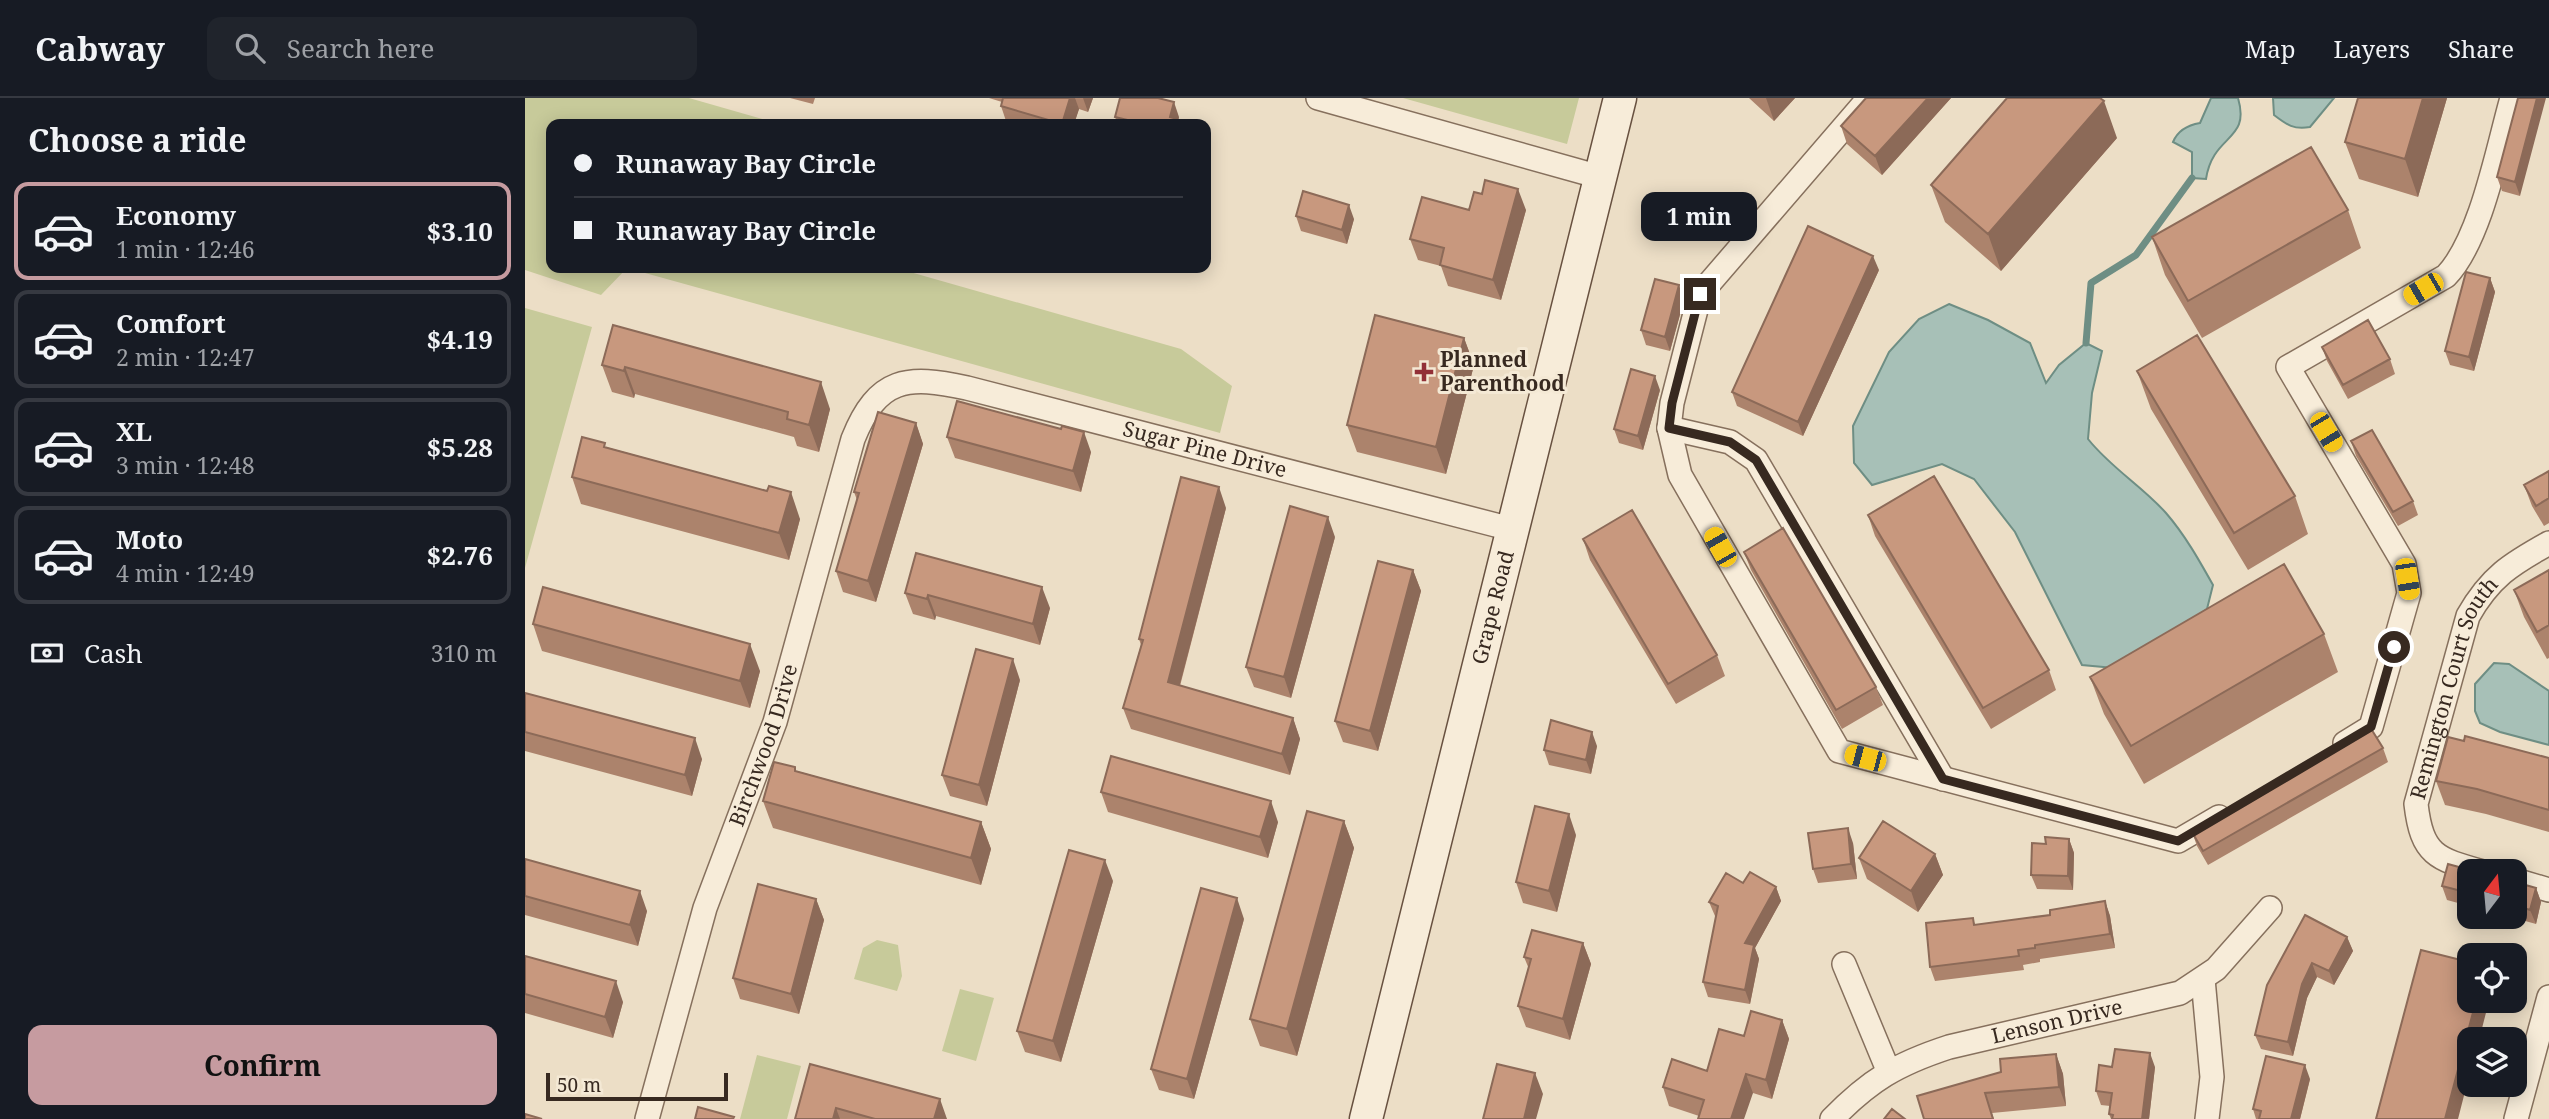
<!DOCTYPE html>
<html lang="en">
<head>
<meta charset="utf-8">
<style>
  body { margin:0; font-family:"Noto Serif",serif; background:#20242c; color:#f1f3f6; height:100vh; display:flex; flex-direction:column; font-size:26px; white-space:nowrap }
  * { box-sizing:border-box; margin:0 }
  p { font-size:23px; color:#9ea1a6 }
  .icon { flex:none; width:38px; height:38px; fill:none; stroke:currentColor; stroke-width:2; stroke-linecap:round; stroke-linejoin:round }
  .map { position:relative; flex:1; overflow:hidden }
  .side { display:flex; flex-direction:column; background:#171b24; width:525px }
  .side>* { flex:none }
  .top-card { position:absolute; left:21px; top:21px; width:665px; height:154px; border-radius:14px; box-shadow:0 4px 18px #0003; display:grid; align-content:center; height:154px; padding:0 28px; background:#171b24 }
  .needle { width:46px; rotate:16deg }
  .tools { position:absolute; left:1932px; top:761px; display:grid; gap:14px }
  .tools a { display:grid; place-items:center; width:70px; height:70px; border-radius:14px; background:#171b24; box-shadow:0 4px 18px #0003; font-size:35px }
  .scale { position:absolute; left:21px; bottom:18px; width:182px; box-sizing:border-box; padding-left:7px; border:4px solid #372920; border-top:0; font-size:19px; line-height:24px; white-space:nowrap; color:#372920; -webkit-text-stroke:5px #f4e9d5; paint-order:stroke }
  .end { position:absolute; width:32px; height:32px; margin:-16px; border:9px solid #372920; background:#fff; box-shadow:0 0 0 4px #fff }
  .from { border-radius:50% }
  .bubble { position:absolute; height:49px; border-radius:14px; background:#171b24; box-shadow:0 4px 18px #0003; font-size:23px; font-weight:700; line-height:49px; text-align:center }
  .car { position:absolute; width:21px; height:42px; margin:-21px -10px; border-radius:9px; box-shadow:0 0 5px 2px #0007; background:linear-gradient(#f5c518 24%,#345 0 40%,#f5c518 0 76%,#345 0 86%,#f5c518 0) }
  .top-card b { display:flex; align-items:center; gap:24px; height:66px; font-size:26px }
  .top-card b+b { border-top:2px solid #363941 }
  .top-card i { width:18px; height:18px; background:#f1f3f6 }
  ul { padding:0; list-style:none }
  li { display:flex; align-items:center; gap:21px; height:98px; margin:0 14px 10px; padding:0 14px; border:4px solid #363941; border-radius:14px }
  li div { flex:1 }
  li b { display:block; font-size:26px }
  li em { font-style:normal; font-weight:700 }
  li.current { border-color:#c69ba0 }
  li>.icon { width:63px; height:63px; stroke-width:1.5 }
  h2 { padding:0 28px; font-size:32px; line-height:84px }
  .pay { display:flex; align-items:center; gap:18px; height:77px; padding:0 28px; font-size:26px }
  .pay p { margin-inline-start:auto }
  .button { display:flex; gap:14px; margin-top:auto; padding:14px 28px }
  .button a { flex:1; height:80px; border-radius:14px; background:#c69ba0; color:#111; font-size:28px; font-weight:700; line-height:80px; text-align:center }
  header { display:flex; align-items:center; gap:42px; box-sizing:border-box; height:98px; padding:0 35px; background:#171b24; border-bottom:2px solid #363941 }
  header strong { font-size:33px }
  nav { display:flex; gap:38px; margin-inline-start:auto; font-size:24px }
  .search { width:490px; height:63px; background:#20242c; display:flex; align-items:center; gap:18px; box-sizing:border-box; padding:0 24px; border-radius:14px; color:#9ea1a6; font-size:26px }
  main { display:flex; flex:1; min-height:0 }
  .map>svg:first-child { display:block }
  .green { fill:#c7ca9a }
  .water { fill:#a7c0b7; stroke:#6e8e84; stroke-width:2 }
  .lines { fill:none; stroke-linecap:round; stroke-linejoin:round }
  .stream { stroke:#6e8e84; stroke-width:7 }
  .street-casing { stroke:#86705d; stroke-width:26 }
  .secondary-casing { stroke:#685140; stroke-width:35 }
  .street { stroke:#f7ecd9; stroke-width:23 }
  .secondary { stroke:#f7ecd9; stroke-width:32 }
  .wall { fill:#ac836c }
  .shaded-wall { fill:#8c6a58 }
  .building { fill:#c8987e; stroke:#8c6a58; stroke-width:2 }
  .route { stroke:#372920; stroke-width:9 }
  .poi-dot { fill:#923037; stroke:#f4e9d5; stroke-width:2.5 }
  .labels { text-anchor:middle; stroke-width:6; stroke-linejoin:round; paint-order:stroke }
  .poi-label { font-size:21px; font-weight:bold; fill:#372920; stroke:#f4e9d5; text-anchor:start }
  .street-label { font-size:21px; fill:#372920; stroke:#f4e9d5 }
</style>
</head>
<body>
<header>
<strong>Cabway</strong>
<div class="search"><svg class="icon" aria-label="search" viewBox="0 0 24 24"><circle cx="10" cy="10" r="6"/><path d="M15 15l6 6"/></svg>Search here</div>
<nav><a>Map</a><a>Layers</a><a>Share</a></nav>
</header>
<main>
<section class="side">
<h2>Choose a ride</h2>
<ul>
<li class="current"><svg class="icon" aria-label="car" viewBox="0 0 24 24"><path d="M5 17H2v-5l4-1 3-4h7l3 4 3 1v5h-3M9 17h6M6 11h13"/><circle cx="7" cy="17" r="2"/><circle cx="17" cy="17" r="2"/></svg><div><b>Economy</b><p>1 min · 12:46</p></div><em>$3.10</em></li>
<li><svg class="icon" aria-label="car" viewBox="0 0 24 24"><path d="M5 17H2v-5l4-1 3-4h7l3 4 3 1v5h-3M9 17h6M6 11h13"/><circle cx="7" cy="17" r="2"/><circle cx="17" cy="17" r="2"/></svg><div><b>Comfort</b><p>2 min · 12:47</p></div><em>$4.19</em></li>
<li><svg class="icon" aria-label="car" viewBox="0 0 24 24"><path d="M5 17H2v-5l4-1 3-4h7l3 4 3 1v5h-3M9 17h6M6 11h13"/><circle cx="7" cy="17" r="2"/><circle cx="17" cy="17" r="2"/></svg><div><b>XL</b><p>3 min · 12:48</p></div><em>$5.28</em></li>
<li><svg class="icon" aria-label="car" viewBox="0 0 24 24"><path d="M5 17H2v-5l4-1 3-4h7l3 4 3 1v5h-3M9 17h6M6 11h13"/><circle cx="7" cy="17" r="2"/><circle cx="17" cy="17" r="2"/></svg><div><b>Moto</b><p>4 min · 12:49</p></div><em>$2.76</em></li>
</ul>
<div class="pay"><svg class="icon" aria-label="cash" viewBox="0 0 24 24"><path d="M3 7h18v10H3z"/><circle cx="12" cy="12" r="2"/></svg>Cash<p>310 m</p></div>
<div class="button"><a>Confirm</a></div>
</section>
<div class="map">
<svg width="2024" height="1021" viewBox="0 0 2024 1021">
  <rect width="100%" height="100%" fill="#ecdec6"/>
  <path class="green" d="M0,0h164l91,26h-229v144h345l285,81 51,37 -12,47 -593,-165 -26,27 -76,-25z
    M878,0h176l-12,46z
    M0,210l67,19 -67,241z
    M352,842l21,5 4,31 -5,15 -43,-12 9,-31z
    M435,891l34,9 -18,63 -34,-10z
    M232,957l44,11 -14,53h-47z"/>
  <path class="water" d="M1686,0h27c13,44 -25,35 -32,81l-14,-1v-26l-19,-10c5,-12 15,-17 27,-19z
    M1748,0h61l-24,29c-16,3 -23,-2 -36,-12z
    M1424,206l39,16 42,23 16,40 13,-18 27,-22 16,8 -10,42 -4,46c23,29 54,47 78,74 19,22 33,47 47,72l-6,24 -82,60 -43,-4 -67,-133 -41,-53 -32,-15 -70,21 -18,-22 -1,-37 36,-74 30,-33z
    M1969,565l15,1 40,27v54l-49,-13 -20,-9 -5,-12v-27z"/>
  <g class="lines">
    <path class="stream" d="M1561,245l5,-60 45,-28 56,-77"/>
    <defs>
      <g id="street">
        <path d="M793,0l282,79"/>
        <path d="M1344,0l-169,196 -28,109 -3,25 11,47 159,276 339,90 41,-24"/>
        <path d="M1144,330l61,14 26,18 187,319"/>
        <path d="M1820,645l26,-16 38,-134 -5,-29 -116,-197 158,-91c35,-36 52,-129 66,-178"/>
        <path id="s1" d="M1958,774c-47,-13 -61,-17 -67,-68l52,-188c22,-39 43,-52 81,-73"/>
        <path d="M1990,782l34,10"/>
        <path d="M1319,866l44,106"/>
        <path d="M1678,881l9,98 -5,42"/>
        <path id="s2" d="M122,1021l58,-211 70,-186 78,-283c25,-62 54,-64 114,-51l548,142"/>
        <path id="s3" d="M1307,1021c38,-39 65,-55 117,-72l231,-54 36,-24 54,-61"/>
        <path d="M1991,1021l33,-122"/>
      </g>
      <g id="secondary">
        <path id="s4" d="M841,1021l254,-1021"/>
      </g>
    </defs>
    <use href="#street" class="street-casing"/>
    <use href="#secondary" class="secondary-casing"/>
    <use href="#street" class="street"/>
    <use href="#secondary" class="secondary"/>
  </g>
  <path class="wall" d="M265,0h25l-2,6z
    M464,0h104l-5,14 -9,-3 -5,15h-67l-6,-18 1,-4z
    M1224,0h46l-21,23z
    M1341,0h85l-69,77 -35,-31 -6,-18z
    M1833,0h89l-29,99 -59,-18 -14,-37z
    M1993,0l2,98 -18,-5 -5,-14z
    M590,19h64l-1,4 1,3h-61z
    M1592,40l-116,133 -56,-49 -14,-37z
    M957,96l44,16 -25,90 -53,-14 -7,-20 -23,-6 -8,-21 59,-29z
    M1823,112l13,38 -159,90 -37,-63 -13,-38z
    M771,118l58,3 -7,25 -46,-13z
    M1354,172l-76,166 -66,-30 -5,-14z
    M1965,180l5,14 -21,79 -24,-6 -5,-14z
    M1159,202l-14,51 -24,-6 -5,-15z
    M88,227l217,84 -11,43 -22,-6 -3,-9 -159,-43 -1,4 -22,-6 -10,-27z
    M939,240l10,27 -28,109 -89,-22 -10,-27z
    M1797,249l68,12 5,15 -47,25 -21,-38z
    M1612,273l158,125 13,38 -60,36 -97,-161z
    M1135,292l-17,60 -24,-7 -5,-14z
    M391,325l7,21 -47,158 -33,-10 -7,-21 21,-71 -3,-8z
    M422,339l144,15 -10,40 -126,-34z
    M1826,343l62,60 5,14 -20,11 -42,-70z
    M81,349l161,44 33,28 -11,41 -208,-56 -9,-27z
    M2024,373v52l-5,3 -12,-20 -8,-21z
    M701,410l-46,178 113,32 7,21 -10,36 -159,-46 -8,-21 18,-63 -2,-6z
    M1343,417l181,155 7,20 -65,39 -116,-193z
    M810,439l-44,161 -37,-11 -8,-20z
    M1058,441l134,116 8,21 -49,28 -86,-144z
    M1219,454l132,135 7,18 -41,24 -91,-159z
    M888,472l8,21 -43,160 -35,-9 -8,-21z
    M2024,472v88l-2,1 -23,-42 -10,-27z
    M380,495l145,15 -10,37 -104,-29 -1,4 -22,-6z
    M8,526l227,47 -10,37 -208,-57z
    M1799,536l14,38 -194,112 -40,-70 -14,-37z
    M495,582l-33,126 -37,-10 -8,-21z
    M0,595l177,66 -10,37 -167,-45z
    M1939,643l85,17v74l-63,-18 -41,-9 -9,-24z
    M1072,648l-6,28 -42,-9 -5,-15z
    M1858,650l5,14 -180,103 -11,-19 -5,-14z
    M272,673l184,51 10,27 -10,36 -208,-57 -10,-27z
    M576,694l177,30 -10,36 -160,-46z
    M819,723l10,27 -57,208 -37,-10 -10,-27z
    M1051,737l-19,77 -34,-9 -7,-21z
    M1544,741l5,14 -1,37 -36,-1 -6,-14 15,-31z
    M1328,745l4,36 -39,4 -5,-14z
    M1410,756l8,21 -25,37 -51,-33 -8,-21z
    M0,761l122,52 -9,35 -113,-31z
    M1944,774v34l-22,-6 -5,-14z
    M588,783l-52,181 -36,-10 -8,-21z
    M1990,784l21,6 5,14 -5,22 -25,-7h4z
    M1218,785l33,4 5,14 -26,47 4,11 -9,45 -42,-7 -5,-15 13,-66h-1l-6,-14z
    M291,801l8,21 -25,94 -59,-15 -7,-21z
    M1580,803l5,15 5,32 -75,11v3l-17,3 1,5 -89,11 -5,-14 43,-49 2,7 75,-10z
    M719,821l-50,180 -35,-9 -8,-21z
    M1822,839l6,14 -19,34 -17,-8 -10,21 -14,58 -32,-7 -6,-14 12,-50z
    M1058,845l8,21 -21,76 -44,-13 -8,-21 11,-37 -5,-12z
    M0,858l98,46 -10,36 -88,-25z
    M1257,922l7,19 -17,60 -19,-6 -54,23 -30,-10 -6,-19 44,-16 37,-35z
    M1531,956l7,20 3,32 -74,7 2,6h-70l77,-47z
    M285,966l137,55h-152z
    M1587,969h43l-6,52h-38l-2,-5 1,-8 -9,-1 -5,-14z
    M1785,981l-10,40h-44l-3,-10z"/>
  <path class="shaded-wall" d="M545,0h5l4,11 -5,15h-12z
    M558,0h10l-5,14z
    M1241,0h29l-21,23z
    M1403,0h23l-69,77 -7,-19z
    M1898,0h24l-29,99 -13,-38z
    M2012,0h9l-26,98 -5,-14z
    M1579,3l13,37 -116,133 -13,-37z
    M649,4l5,15 -1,4 1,3h-7l-2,-7z
    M993,91l8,21 -25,90 -8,-20z
    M824,107l5,14 -7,25 -5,-14z
    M1348,158l6,14 -76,166 -5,-14z
    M1965,180l5,14 -21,79 -5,-14z
    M1154,187l5,15 -14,51 -5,-14z
    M939,240l10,27 -28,109 -10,-27z
    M100,269l10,27 -1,4 -10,-27z
    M1130,278l5,14 -17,60 -5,-14z
    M296,284l9,27 -11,43 -10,-27z
    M391,325l7,21 -47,158 -8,-21z
    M559,334l7,20 -10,40 -8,-21z
    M694,389l7,21 -51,195 -7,-21z
    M266,394l9,27 -11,41 -10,-27z
    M803,419l7,20 -44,161 -7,-21z
    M888,472l8,21 -43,160 -8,-20z
    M517,489l8,21 -10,37 -7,-21z
    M403,497l8,21 -1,4 -8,-21z
    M225,546l10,27 -10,37 -10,-27z
    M488,561l7,21 -33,126 -8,-21z
    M768,620l7,21 -10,36 -8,-21z
    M1067,634l5,14 -6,28 -5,-14z
    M170,640l7,21 -10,37 -7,-21z
    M746,703l7,21 -10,36 -8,-21z
    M1044,716l7,21 -19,77 -8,-21z
    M819,723l10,27 -57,208 -10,-27z
    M456,724l10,27 -10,36 -10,-27z
    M1323,730l5,15 4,36 -6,-15z
    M1544,741l5,14 -1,37 -5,-14z
    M1410,756l8,21 -25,37 -7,-21z
    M580,762l8,21 -52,181 -8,-21z
    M1251,789l5,14 -26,47 4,11 -9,45 -5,-14v-47z
    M2011,790l5,14 -5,22 -6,-14z
    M115,793l7,20 -9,35 -8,-21z
    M712,800l7,21 -50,180 -7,-20z
    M291,801l8,21 -25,94 -8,-20z
    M1580,803l5,15 5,32 -5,-14z
    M1822,839l6,14 -19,34 -5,-14z
    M1058,845l8,21 -21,76 -7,-21z
    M1787,865l5,14 -10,21 -14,58 -5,-14 14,-58z
    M91,883l7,21 -10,36 -8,-21z
    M1951,903h13l-10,39h-10v36l-11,43h-13z
    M1257,922l7,19 -17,60 -6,-19z
    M1625,955l5,14 -6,52h-7z
    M1531,956l7,20 3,32 -7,-19z
    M1780,967l5,14 -10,40h-9z
    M1010,975l8,21 -7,25h-12z
    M1221,976l7,19 -9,26h-13z
    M415,1001l7,20h-13z
    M311,1010l4,11h-7z"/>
  <path class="building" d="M478,0h67l-8,26 -61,-18z
    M595,0h38l16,4 -4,15 7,2 -1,5h-32l-29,-7z
    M1341,0h62l-53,58 -34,-30z
    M1482,0h93l4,3 -116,133 -57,-49z
    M1833,0h65l-18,61 -60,-17z
    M1993,0h19l-22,84 -18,-5z
    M1786,49l37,63 -160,91 -36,-64z
    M960,82l33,9 -25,91 -53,-15 4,-17 -34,-9 12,-42 47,13 5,-18 8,2z
    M778,93l46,14 -7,25 -46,-14z
    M1283,128l65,30 -75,166 -66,-30z
    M1941,174l24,6 -21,79 -24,-6z
    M1130,181l24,6 -14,52 -24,-7z
    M850,217l89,23 -28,109 -89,-22z
    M1843,222l22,39 -47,26 -21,-38z
    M88,227l208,57 -12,43 -22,-6 1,-7 -163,-45 -1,4 -22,-6z
    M1672,237l98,161 -61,37 -97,-162z
    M1106,271l24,7 -17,60 -24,-7z
    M432,303l104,28 1,-3 22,6 -11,39 -126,-34z
    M353,314l38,11 -48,158 -32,-10 23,-78 -5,-1z
    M1847,332l41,71 -20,11 -42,-71z
    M57,339l23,6 -1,4 163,44 2,-5 22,6 -12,41 -207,-56z
    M2024,373v27l-13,8 -12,-21z
    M1409,378l115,194 -66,38 -115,-193z
    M656,379l38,10 -51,195 125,36 -11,36 -159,-46 20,-68 -4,-1z
    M765,408l38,11 -44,160 -38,-10z
    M1107,412l85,145 -49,29 -85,-145z
    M1258,430l93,159 -40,23 -92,-158z
    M391,455l126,34 -9,37 -105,-29 -1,4 -22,-6z
    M853,463l35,9 -43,161 -35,-10z
    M1759,466l40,70 -193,112 -41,-69z
    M2024,472v55l-12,7 -23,-42z
    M18,489l207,57 -10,37 -207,-57z
    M451,551l37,10 -34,126 -37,-10z
    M0,595l170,45 -10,37 -160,-43z
    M1026,622l41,12 -6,28 -42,-10z
    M1845,629l13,21 -180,103 -11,-19z
    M1940,638l84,22v52l-72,-21 -41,-8 12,-44 16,4z
    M586,658l160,45 -11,36 -159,-45z
    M249,664l21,5v4l186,51 -10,36 -208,-57z
    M1010,708l34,8 -20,77 -33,-9z
    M782,713l37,10 -57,208 -37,-10z
    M1358,723l52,33 -24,37 -52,-33z
    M1323,730l3,36 -38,5 -5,-36z
    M1520,739l24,2 -1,37 -37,-1 1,-32 14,1z
    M544,752l36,10 -52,181 -36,-10z
    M0,761l115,32 -10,34 -105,-29z
    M1923,766l29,8h-8v21l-27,-7z
    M1225,774l26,15 -31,56 9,2 -9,45 -42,-8 15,-76 -9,-4 17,-29 17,10z
    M1990,784l21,6 -6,22 -15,-5z
    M233,786l58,15 -25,95 -58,-16z
    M676,790l36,10 -50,181 -36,-10z
    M1580,803l5,33 -75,11v3l-17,2 1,6 -89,11 -4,-44 47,-5 1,7 76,-10v-5z
    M1780,817l42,22 -18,34 -17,-8 -10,21 -14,58 -33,-7 12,-50z
    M1007,832l51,13 -20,76 -45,-13 13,-47 -7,-2z
    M1896,852l48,12v39h7l-31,118h-69z
    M0,858l91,25 -11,36 -80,-23z
    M1226,913l31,9 -16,60 -20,-6 -15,45h-33l6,-19 -41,-13 9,-28 35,12 12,-42 25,7z
    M1590,951l35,4 -8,66h-30l1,-4 -4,-1 3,-21 -16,-2 3,-26 13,2z
    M1531,956l3,33 -74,6 8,26h-69l-7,-23 84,-24 -1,-13z
    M1741,958l39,9 -14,54h-32l2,-8 -8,-2z
    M285,966l130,35 -6,20h-59l-39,-11 -3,11h-38z
    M972,966l38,9 -11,46h-41z
    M173,1009l36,10 -1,2h-38z
    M1367,1011l13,10h-21z
    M0,1016l17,5h-17z"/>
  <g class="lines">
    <path class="route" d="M1175,196l-28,109 -3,25 61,14 26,18 187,319 235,62 193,-114 23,-80"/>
  </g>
  <path class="poi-dot" d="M895.5 263.5h7v7h7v7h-7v7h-7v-7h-7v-7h7z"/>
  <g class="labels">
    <g class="poi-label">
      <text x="915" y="269">Planned<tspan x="915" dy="24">Parenthood</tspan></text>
    </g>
    <g class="street-label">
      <text dy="7" stroke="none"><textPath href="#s2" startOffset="1099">Sugar Pine Drive</textPath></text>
      <text dy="7" stroke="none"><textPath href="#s4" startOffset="527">Grape Road</textPath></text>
      <text dy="7" stroke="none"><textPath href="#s1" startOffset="228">Remington Court South</textPath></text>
      <text dy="7" stroke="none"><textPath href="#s2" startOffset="392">Birchwood Drive</textPath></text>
      <text dy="7" stroke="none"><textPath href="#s3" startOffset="250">Lenson Drive</textPath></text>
    </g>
  </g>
</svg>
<div class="tools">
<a><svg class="needle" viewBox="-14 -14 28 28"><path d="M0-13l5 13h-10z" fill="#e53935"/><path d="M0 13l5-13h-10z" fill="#9ea1a6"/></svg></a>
<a><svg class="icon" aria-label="locate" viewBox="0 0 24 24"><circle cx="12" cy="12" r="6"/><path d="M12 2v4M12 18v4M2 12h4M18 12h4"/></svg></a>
<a><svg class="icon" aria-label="layers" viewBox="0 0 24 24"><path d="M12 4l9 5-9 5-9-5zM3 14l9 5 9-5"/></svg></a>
</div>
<div class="scale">50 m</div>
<i class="end from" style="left:1869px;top:549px"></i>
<i class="end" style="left:1175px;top:196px"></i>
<div class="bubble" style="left:1116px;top:94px;width:116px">1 min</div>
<i class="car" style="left:1898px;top:191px;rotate:240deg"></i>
<i class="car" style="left:1801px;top:334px;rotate:149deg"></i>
<i class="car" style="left:1195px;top:449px;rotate:330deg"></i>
<i class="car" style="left:1882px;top:481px;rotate:171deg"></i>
<i class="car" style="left:1340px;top:660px;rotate:285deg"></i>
<div class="top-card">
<b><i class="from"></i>Runaway Bay Circle</b>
<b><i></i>Runaway Bay Circle</b>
</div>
</div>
</main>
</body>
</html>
